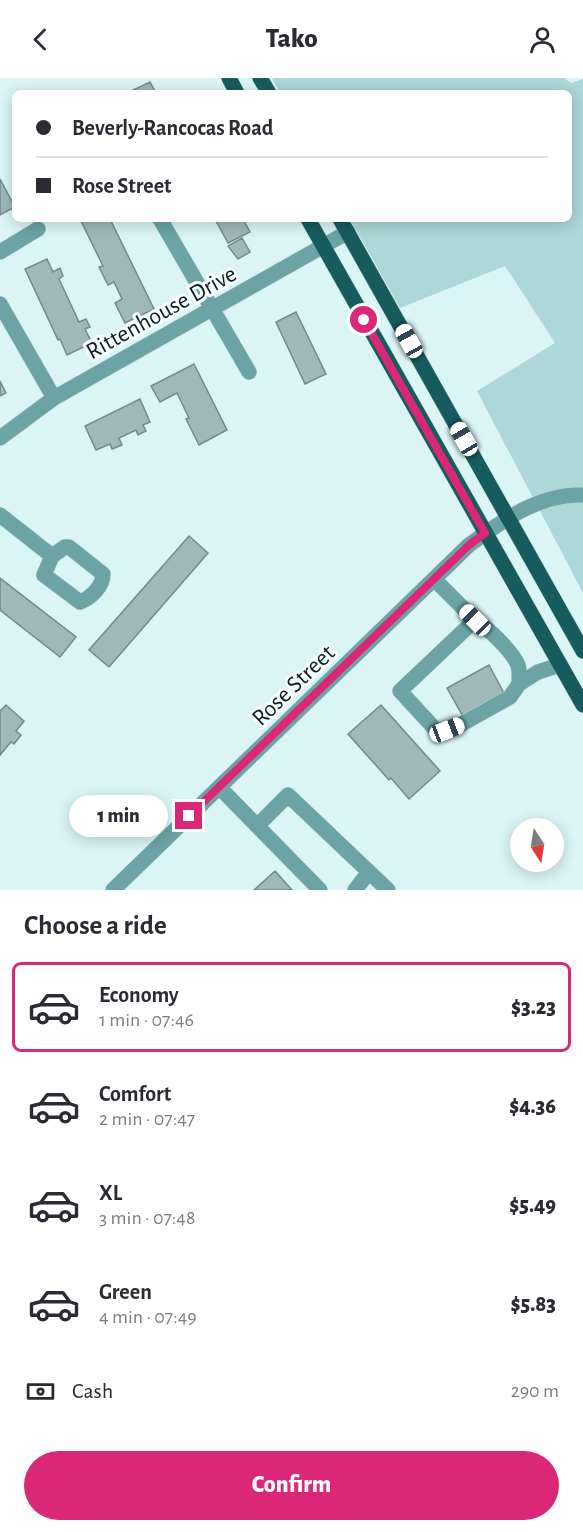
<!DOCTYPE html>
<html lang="en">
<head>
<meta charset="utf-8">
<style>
  body { margin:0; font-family:"Alegreya Sans",sans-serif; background:#f2f2f3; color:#2b2b33; height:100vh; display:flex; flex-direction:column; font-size:22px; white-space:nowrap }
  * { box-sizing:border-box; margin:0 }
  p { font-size:20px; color:#7c7c81 }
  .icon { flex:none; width:33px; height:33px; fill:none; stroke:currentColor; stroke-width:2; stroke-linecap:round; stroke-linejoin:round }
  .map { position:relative; height:812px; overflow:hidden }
  .sheet { display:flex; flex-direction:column; background:#fff; flex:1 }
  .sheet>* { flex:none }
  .banner { position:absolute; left:12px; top:12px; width:560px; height:132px; border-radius:9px; box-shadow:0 3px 15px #0003; display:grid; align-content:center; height:132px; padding:0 24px; background:#fff }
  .needle { width:39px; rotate:168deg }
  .buttons { position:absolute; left:510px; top:740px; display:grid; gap:12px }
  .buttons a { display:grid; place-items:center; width:54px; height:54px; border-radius:50%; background:#fff; box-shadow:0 3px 15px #0003; font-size:30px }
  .end { position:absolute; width:27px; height:27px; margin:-14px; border:8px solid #db2777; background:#fff; box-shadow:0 0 0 3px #fff }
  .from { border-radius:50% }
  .bubble { position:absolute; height:42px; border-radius:21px; background:#fff; box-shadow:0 3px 15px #0003; font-size:20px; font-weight:800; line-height:42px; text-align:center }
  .car { position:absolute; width:18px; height:36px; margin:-18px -9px; border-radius:8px; box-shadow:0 0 4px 2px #0007; background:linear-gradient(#fff 24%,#345 0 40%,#fff 0 76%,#345 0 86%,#fff 0) }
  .banner b { display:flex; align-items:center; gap:21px; height:57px; font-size:22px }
  .banner b+b { border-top:2px solid #e1e1e2 }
  .banner i { width:15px; height:15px; background:#2b2b33 }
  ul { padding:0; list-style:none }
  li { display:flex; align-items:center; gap:18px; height:90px; margin:0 12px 9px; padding:0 12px; border:3px solid transparent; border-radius:9px }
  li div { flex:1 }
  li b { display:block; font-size:22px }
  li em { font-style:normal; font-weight:800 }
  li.selected { border-color:#db2777 }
  li>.icon { width:54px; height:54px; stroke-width:1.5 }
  h2 { padding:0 24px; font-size:27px; line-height:72px }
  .pay { display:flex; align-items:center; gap:15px; height:66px; padding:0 24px; font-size:22px }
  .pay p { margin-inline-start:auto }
  .primary-button { display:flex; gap:12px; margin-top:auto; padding:12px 24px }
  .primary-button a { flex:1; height:69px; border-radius:36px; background:#db2777; color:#fff; font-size:24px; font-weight:800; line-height:69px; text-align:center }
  header { display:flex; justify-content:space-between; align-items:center; height:78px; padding:0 24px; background:#fff; font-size:27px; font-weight:800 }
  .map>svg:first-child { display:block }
  .green { fill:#add7d8 }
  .building { fill:#9fb8b9; stroke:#738a8b; stroke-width:1.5 }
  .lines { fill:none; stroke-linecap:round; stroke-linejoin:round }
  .minor-casing { stroke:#bbd2d3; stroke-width:16 }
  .major-casing { stroke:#bbd2d3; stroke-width:16 }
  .minor { stroke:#6ba3a6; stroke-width:15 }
  .major { stroke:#165c5f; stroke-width:15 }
  .route { stroke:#db2777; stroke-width:8 }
  .labels { text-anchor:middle; stroke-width:6; stroke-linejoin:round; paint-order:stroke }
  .street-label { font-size:24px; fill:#131c1d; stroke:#f4feff }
</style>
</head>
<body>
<header><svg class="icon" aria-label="back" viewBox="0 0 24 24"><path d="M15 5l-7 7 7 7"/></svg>Tako<svg class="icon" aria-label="person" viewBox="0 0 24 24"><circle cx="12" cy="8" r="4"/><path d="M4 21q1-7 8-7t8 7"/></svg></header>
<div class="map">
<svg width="583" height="812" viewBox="0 0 583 812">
  <rect width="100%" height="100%" fill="#dbf5f6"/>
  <path class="green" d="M272,0h292l7,5 12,-4v514l-106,-202 78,-48 -50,-77 -105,42 -50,-89h218v-126h-288z"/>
  <path class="building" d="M150,4l6,11h-24l-1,-2z
    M0,101l15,28 -15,8z
    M80,141h30l44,90 -29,14 -10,-20 7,-4 -8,-17 -6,3 -9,-18 4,-1z
    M215,141h28l7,13 -22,11z
    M242,160l8,14 -12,7 -10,-13z
    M47,181l6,13 7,-4 3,8 -4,3 20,43 7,-3 4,8 -5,2 7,14 -25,12 -7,-16 -2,1 -33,-71z
    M296,234l30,62 -21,10 -29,-62z
    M194,286l33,66 -28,15 -13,-26 3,-1 -12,-25 -17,9 -9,-16z
    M0,303l6,12 -6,3z
    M140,321l10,23 -7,3 3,6 -8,4 -2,-5 -17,8 3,7 -10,4 -2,-5 -14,6 -11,-24z
    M189,458l19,17 -99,114 -20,-17z
    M0,500l76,59 -16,20 -60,-47z
    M489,587l17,32 -41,23 -18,-32z
    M6,627l18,16 -8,10 5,4 -7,9 -3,-2 -11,13v-44z
    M381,627l59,66 -31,28 -18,-21 -2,2 -41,-46z
    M275,793l17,19h-38z"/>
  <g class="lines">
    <defs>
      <path id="minor" d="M160,141l89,153
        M0,174l38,-23
        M0,226l54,94
        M0,360l54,-40 294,-166
        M0,437l52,41
        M65,469h4l34,27c0,12 -12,24 -23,28l-36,-27 8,-19z
        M434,501l41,41c13,8 37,31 43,45 2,6 1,13 1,19
        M475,542l-75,71 36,39h11l13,-5 50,-28 9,-13 19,-12 22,-7
        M219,709l101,103
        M257,748l31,-31 100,95
        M113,812l356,-345c33,-24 71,-52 114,-50
        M355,812l13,-17"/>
      <path id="major" d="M229,0l8,15
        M260,0l9,15
        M308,141l275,486
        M340,141l243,432"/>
    </defs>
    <use href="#minor" class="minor-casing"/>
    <use href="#major" class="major-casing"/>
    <use href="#minor" class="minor"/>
    <use href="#major" class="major"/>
  </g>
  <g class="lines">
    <path class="route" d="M189,738l280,-271 16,-12 -121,-213"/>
  </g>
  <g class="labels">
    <g class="street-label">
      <text transform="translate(161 234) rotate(-29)" y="8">Rittenhouse Drive</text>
      <text transform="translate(293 607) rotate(-44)" y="8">Rose Street</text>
    </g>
  </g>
</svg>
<div class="buttons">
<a><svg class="needle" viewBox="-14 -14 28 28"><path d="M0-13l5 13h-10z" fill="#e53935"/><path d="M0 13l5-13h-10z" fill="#7c7c81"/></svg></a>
</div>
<i class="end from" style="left:364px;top:242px"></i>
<i class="end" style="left:189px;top:738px"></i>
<div class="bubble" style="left:69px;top:717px;width:99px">1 min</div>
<i class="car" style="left:409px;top:263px;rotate:331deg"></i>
<i class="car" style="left:464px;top:361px;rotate:330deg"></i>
<i class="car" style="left:475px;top:542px;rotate:315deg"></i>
<i class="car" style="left:447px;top:652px;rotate:69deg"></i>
<div class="banner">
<b><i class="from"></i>Beverly-Rancocas Road</b>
<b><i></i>Rose Street</b>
</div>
</div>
<section class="sheet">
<h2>Choose a ride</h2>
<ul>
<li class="selected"><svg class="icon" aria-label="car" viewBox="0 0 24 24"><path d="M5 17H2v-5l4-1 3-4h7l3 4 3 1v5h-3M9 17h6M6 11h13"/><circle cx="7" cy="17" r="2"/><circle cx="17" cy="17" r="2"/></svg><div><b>Economy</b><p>1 min · 07:46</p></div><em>$3.23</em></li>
<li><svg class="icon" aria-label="car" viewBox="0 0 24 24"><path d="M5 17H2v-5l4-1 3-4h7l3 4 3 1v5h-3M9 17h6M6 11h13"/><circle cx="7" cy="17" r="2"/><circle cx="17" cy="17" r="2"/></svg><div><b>Comfort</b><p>2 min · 07:47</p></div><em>$4.36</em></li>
<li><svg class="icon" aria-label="car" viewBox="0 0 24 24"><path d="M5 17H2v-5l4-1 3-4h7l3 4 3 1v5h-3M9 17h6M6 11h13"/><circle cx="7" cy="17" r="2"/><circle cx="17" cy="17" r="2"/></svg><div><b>XL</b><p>3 min · 07:48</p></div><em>$5.49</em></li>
<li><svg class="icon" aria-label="car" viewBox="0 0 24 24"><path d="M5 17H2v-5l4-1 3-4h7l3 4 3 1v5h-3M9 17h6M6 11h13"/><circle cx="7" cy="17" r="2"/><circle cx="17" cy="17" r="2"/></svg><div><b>Green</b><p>4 min · 07:49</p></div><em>$5.83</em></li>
</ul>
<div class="pay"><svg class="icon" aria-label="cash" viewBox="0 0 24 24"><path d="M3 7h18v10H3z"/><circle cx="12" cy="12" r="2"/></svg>Cash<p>290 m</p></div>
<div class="primary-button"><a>Confirm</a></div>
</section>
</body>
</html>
